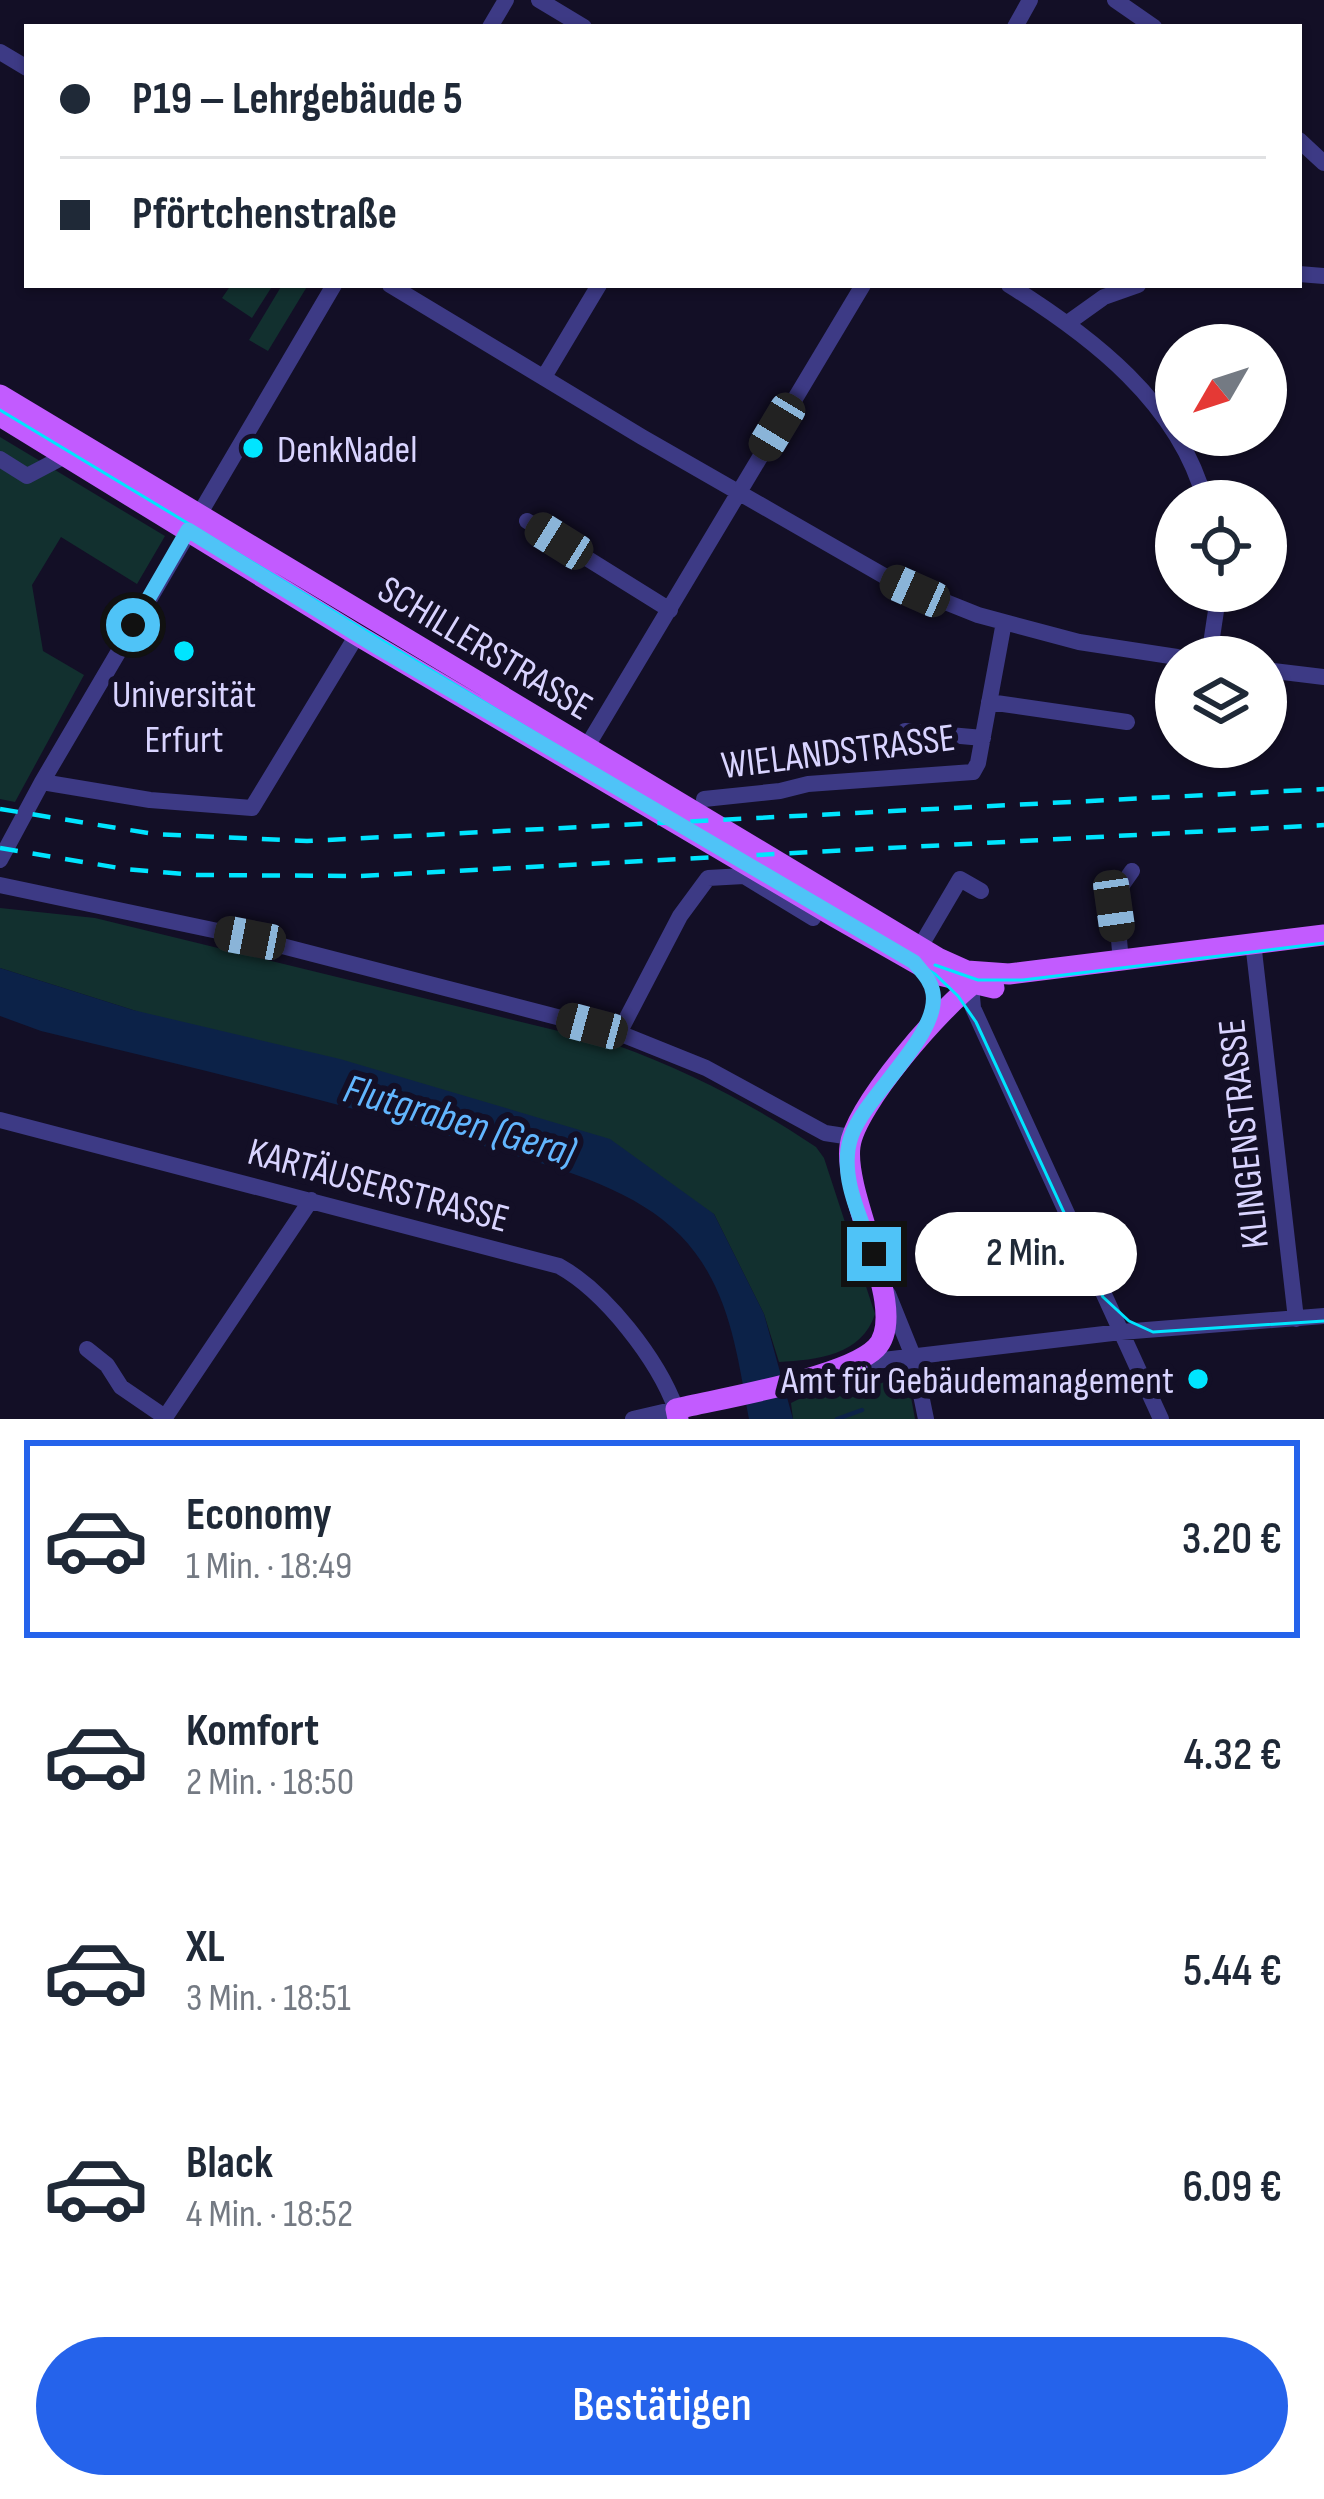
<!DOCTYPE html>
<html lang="de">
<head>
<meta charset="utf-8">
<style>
  body { margin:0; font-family:"Sofia Sans Condensed",sans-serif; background:#f2f2f3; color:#1f2937; height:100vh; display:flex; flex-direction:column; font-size:45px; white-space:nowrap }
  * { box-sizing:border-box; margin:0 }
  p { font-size:39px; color:#747a83 }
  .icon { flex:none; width:66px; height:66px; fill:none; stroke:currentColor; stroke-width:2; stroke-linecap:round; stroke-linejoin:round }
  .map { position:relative; height:1419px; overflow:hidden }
  .details { display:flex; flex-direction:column; background:#fff; flex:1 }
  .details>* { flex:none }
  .top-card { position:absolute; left:24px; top:24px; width:1278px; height:264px; border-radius:0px; box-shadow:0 3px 9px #0004; display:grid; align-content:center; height:264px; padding:0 36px; background:#fff }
  .needle { width:78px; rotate:231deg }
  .buttons { position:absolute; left:1155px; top:324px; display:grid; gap:24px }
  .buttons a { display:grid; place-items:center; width:132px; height:132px; border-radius:50%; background:#fff; box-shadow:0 3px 9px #0004; font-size:60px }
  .end { position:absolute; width:54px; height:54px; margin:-27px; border:15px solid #4fc3f7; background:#111; box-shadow:0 0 0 6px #111 }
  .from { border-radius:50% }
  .bubble { position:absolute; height:84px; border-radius:42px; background:#fff; box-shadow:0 3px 9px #0004; font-size:39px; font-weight:600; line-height:84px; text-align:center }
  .car { position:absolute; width:36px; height:72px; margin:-36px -18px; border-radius:15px; box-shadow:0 0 9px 3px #0007; background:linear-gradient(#222 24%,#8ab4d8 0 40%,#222 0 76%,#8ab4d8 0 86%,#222 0) }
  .top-card b { display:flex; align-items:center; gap:42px; height:114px; font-size:45px }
  .top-card b+b { border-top:3px solid #e0e1e3 }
  .top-card i { width:30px; height:30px; background:#1f2937 }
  ul { padding:21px 0 0; list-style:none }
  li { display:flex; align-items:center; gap:36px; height:198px; margin:0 24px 18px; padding:0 12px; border:6px solid transparent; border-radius:0px }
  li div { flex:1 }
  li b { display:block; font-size:45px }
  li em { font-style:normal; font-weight:600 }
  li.on { border-color:#2563eb }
  li>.icon { width:108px; height:108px; stroke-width:1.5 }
  .cta { display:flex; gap:24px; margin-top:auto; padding:24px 36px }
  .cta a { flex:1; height:138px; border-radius:72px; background:#2563eb; color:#fff; font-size:48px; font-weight:600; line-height:138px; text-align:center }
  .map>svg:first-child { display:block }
  .green { fill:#12302f }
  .water { fill:#0c2248 }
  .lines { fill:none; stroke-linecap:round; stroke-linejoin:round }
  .stream { stroke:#0c2248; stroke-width:4.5 }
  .minor { stroke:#3d3a85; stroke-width:16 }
  .major { stroke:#c25bff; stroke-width:21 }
  .tram { stroke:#00e5ff; stroke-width:3 }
  .rail { stroke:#00e5ff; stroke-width:4.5; stroke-dasharray:18 15; stroke-linecap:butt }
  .route { stroke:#4fc3f7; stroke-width:15 }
  .poi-dot { fill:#00e5ff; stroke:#130f26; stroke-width:4.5 }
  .labels { text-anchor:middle; stroke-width:12; stroke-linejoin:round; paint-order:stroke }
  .poi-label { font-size:39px; fill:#d9d4ff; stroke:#130f26; text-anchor:start }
  .street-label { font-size:39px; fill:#d9d4ff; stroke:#130f26 }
  .water-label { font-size:42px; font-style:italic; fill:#62b6ff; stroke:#130f26 }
</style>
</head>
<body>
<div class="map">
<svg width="1324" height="1419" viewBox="0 0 1324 1419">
  <rect width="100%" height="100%" fill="#130f26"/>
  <path class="green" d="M231,285h42l-21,33 -30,-20z
    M282,285h26l-40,66 -19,-11z
    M0,437l165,99 -28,48 -76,-47 -29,48 11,66 41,24 -69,127 -15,-3z
    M0,908l95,10 521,127c72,26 136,59 200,102l8,11 51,156c-13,41 -58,46 -96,48l-15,-48 -50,-100 -581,-204 -133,-42z
    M901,1370l6,5 8,44h-122l-2,-16 24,-12z"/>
  <path class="water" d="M0,968l133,42 207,49 270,80 104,75 50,100 29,105h-44c-12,-67 -20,-134 -69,-184 -51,-52 -139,-71 -206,-92 -143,-43 -288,-77 -433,-112l-41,-15z"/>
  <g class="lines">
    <path class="stream" d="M837,1419l25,-9"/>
    <path class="minor" d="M539,0l45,27
      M1115,0l39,27
      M490,27l16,-27
      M1015,27l15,-27
      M0,52l27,16
      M1299,140l25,23
      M1299,274l25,2
      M390,285l252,152 251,144 85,34 101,27 98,15
      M1009,285c82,51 170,118 196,216
      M1069,322l35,-25 34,-12
      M544,377l55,-92
      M0,459l27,17 38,-20
      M527,521l143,89
      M1209,657l10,-66
      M1266,670l58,7
      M989,702l138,20
      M905,731l78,7
      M583,753l280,-468
      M42,782l108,18 102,8 105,-173
      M704,799l76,-8 28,-7 165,-12 5,-9 26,-141
      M0,860l42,-78 292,-497
      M0,885l251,53 368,95 87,35 119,65 26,4
      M1253,942l43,377
      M920,947l40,-68 21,12
      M1121,962l-6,-67 17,-24
      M971,986l2,22 188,411
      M619,1033l61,-117 28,-38 36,-2 69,42 6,-10
      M0,1120l559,146c47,26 99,94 117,143l-43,10
      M888,1294l25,62 13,63
      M87,1349l20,16 14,22 44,30
      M858,1363l263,-31 203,-16
      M164,1419l147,-219"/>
    <path class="major" d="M0,395l938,563 29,13 42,3 315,-39
      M0,416l357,219 478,282 100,57 59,14
      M678,1419l-2,-10c46,-11 170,-31 200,-61 35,-35 -33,-150 -26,-202 5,-40 93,-141 127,-165"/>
    <path class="tram" d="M0,410l935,564 23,22 18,26 127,275 26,24 24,11 171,-11
      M935,965l43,15h45l301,-37"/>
    <path class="rail" d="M0,809l154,25 153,7 1017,-52
      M0,848l125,21 71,6 165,1 963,-51"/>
  </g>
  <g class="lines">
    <path class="route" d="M133,625l55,-95 191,118 535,314c8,10 17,18 19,31 7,43 -68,102 -82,144 -13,38 10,82 23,117"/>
  </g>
  <g class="poi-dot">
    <circle cx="253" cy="448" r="12"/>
    <circle cx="184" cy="651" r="12"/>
    <circle cx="1198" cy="1379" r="12"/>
  </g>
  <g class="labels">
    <g class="poi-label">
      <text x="277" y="462">DenkNadel</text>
      <text x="184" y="707" text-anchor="middle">Universität<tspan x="184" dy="45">Erfurt</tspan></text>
      <text x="1174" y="1393" text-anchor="end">Amt für Gebäudemanagement</text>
    </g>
    <g class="street-label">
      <text transform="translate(486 647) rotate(31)" y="14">SCHILLERSTRASSE</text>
      <text transform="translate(838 750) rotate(-7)" y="14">WIELANDSTRASSE</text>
      <text transform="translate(1242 1134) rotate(-96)" y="14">KLINGENSTRASSE</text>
      <text transform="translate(379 1184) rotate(15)" y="14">KARTÄUSERSTRASSE</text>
    </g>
    <g class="water-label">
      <text transform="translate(460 1119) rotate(16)" y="15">Flutgraben (Gera)</text>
    </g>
  </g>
</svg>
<div class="buttons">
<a><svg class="needle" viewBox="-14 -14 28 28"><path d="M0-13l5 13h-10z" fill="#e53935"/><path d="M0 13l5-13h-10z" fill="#747a83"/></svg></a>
<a><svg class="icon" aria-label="locate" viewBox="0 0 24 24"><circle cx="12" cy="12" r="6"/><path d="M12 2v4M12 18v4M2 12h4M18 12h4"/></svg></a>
<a><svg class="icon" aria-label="layers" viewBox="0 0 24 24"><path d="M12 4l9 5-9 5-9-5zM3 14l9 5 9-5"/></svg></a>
</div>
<i class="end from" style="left:133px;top:625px"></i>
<i class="end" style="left:874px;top:1254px"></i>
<div class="bubble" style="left:915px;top:1212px;width:222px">2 Min.</div>
<i class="car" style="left:777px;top:427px;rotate:211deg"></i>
<i class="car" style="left:559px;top:541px;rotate:302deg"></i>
<i class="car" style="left:915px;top:591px;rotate:294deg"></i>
<i class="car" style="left:1114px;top:906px;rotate:172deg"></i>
<i class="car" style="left:250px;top:938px;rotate:281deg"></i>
<i class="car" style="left:592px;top:1026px;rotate:285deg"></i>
<div class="top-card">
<b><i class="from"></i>P19 – Lehrgebäude 5</b>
<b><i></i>Pförtchenstraße</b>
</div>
</div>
<section class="details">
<ul>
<li class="on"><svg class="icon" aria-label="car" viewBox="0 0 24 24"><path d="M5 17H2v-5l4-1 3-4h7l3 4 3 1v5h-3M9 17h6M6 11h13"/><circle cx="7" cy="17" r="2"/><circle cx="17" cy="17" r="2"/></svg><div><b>Economy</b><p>1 Min. · 18:49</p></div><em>3.20 €</em></li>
<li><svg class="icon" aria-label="car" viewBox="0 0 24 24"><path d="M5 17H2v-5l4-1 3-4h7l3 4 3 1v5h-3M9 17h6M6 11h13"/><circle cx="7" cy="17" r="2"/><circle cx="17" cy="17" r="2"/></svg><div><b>Komfort</b><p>2 Min. · 18:50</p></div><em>4.32 €</em></li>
<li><svg class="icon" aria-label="car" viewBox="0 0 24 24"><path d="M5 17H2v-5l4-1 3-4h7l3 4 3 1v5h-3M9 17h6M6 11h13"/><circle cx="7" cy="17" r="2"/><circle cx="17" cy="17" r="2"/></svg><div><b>XL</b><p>3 Min. · 18:51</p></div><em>5.44 €</em></li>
<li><svg class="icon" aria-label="car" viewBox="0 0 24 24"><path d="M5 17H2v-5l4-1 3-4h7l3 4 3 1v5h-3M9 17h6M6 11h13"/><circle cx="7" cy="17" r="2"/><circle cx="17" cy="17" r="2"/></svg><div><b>Black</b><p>4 Min. · 18:52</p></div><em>6.09 €</em></li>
</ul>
<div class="cta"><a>Bestätigen</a></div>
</section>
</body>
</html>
